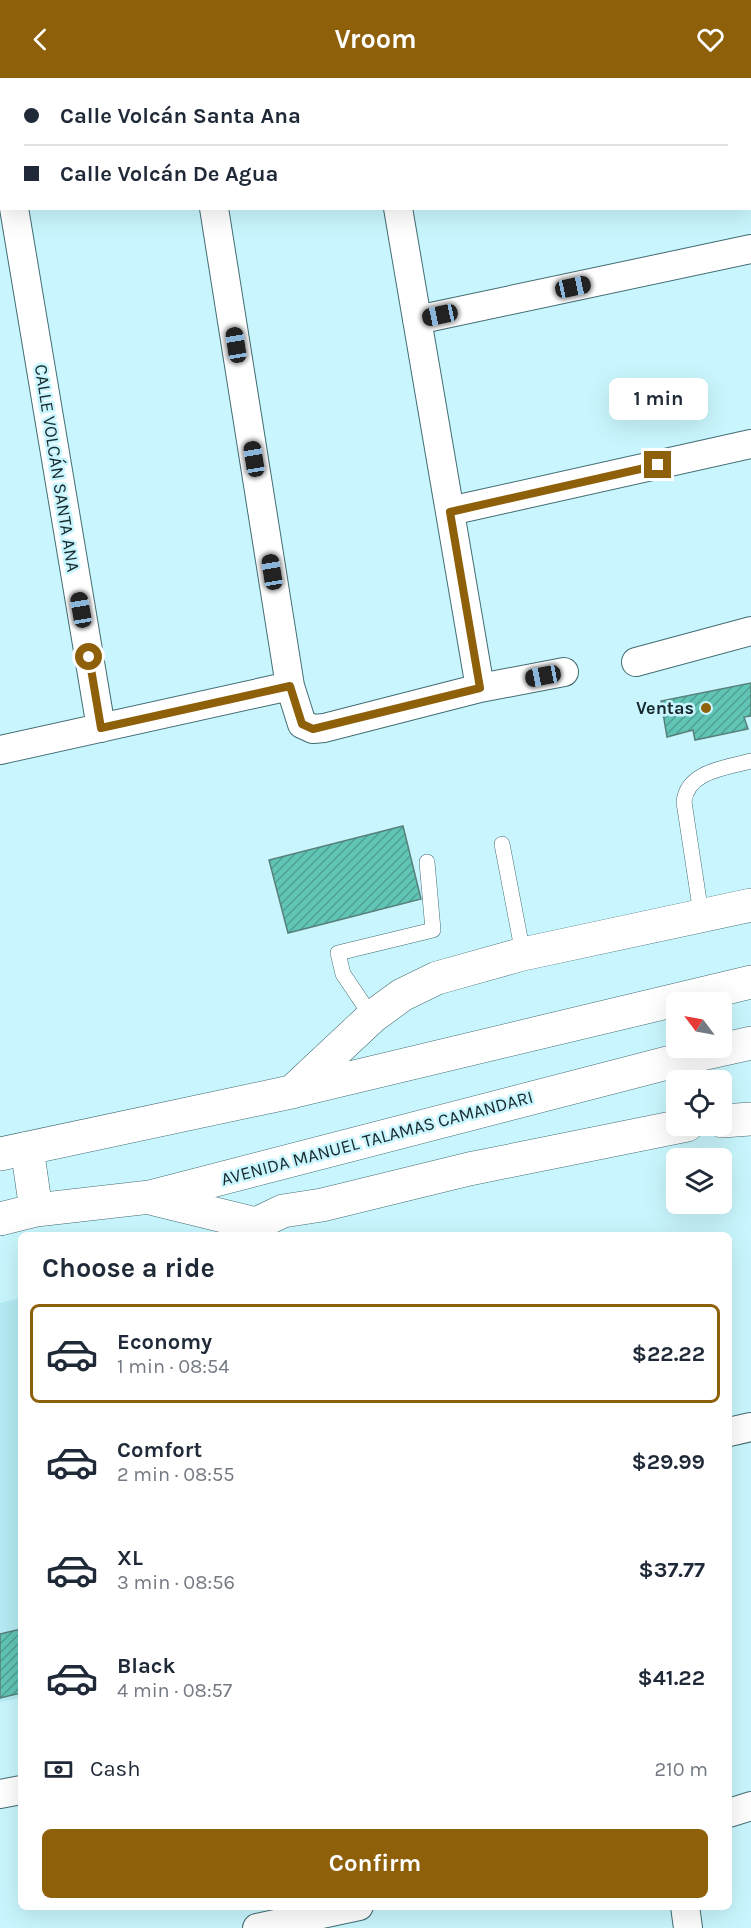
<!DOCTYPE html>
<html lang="en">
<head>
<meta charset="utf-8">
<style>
  body { margin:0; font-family:Karla,sans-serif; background:#f6f6f7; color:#1f2937; height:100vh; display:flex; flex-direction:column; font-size:22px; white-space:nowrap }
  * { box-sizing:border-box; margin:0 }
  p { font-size:20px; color:#747a83 }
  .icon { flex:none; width:33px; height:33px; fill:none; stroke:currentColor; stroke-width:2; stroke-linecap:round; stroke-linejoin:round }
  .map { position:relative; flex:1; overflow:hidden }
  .details { position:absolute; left:18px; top:1154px; width:714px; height:678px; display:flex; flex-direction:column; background:#fff; border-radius:9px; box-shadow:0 6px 24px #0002 }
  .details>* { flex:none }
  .hud { position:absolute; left:0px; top:0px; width:752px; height:132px; box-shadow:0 6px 24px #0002; display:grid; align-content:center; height:132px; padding:0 24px; background:#fff }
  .needle { width:39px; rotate:302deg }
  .fabs { position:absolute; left:666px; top:914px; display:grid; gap:12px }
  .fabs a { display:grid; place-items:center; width:66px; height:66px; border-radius:9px; background:#fff; box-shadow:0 6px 24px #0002; font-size:30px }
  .end { position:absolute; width:27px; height:27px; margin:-14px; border:8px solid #8f600a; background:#fff; box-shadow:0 0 0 3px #fff }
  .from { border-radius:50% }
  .bubble { position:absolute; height:42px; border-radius:9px; background:#fff; box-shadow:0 6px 24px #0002; font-size:20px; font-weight:700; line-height:42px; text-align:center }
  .car { position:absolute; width:18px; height:36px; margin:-18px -9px; border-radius:8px; box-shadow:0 0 4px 2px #0007; background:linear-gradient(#222 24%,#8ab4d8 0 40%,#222 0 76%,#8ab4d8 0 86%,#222 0) }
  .hud b { display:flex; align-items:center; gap:21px; height:57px; font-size:22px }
  .hud b+b { border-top:2px solid #e0e1e3 }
  .hud i { width:15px; height:15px; background:#1f2937 }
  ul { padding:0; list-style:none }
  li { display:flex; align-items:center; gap:18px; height:99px; margin:0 12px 9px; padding:0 12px; border:3px solid transparent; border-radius:9px }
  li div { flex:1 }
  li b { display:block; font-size:22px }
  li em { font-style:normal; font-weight:700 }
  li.active { border-color:#8f600a }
  li>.icon { width:54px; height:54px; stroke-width:1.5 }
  h2 { padding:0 24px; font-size:27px; line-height:72px }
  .pay { display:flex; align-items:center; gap:15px; height:66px; padding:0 24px; font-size:22px }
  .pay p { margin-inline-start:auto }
  .action { display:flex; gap:12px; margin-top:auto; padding:12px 24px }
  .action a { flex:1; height:69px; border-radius:9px; background:#8f600a; color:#fff; font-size:24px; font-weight:700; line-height:69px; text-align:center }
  header { display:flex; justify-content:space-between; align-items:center; height:78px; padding:0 24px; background:#8f600a; color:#fff; font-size:27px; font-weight:700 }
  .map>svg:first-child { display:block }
  .built { fill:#b4ebf4 }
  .building { fill:url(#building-hatch); stroke:#57817a; stroke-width:1.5 }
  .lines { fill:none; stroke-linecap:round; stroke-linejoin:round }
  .service-casing { stroke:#436c73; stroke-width:16 }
  .minor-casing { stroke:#436c73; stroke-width:30 }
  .primary-casing { stroke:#436c73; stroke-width:34 }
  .service { stroke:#fff; stroke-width:15 }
  .minor { stroke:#fff; stroke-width:28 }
  .primary { stroke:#fff; stroke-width:33 }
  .route { stroke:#8f600a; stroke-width:8 }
  .poi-dot { fill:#8f600a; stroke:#c9f6fe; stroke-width:2 }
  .labels { text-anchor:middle; stroke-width:5; stroke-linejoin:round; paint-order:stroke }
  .street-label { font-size:18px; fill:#182a2d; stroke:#c9f6fe }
  .poi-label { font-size:18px; font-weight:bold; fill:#182a2d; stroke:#c9f6fe; text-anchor:end }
</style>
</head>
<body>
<header><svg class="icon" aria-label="back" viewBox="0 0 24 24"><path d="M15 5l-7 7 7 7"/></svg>Vroom<svg class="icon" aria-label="heart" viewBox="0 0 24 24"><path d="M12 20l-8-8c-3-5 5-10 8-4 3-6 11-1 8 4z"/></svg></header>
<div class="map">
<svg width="751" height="1850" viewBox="0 0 751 1850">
  <defs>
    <pattern id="building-hatch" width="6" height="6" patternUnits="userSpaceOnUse" patternTransform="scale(1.5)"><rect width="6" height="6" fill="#61c5b6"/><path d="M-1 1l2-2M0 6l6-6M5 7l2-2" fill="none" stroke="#4fa094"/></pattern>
  </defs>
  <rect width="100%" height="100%" fill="#c9f6fe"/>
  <path class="built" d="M21,1220v400l-21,4v-399z"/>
  <path class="building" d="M751,605v33l-7,1 4,12 -53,11 -2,-10 -26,7 -6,-36z
    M403,748l18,73 -133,34 -19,-73z
    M21,1551v64l-21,5v-64z"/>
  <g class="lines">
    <defs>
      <path id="service" d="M502,766l21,110
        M701,836l-17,-112c3,-31 42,-34 67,-41
        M372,939l-29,-43 -5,-21 95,-23 -6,-68"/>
      <path id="minor" d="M193,0l1,2
        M376,0v2
        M628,2l6,-2
        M0,45l2,9
        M14,130l87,520
        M214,130l76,478 12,38 11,5 11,-1 156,-40 84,-16
        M398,130l82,480
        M417,242l334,-71
        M450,433l301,-67
        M636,584l115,-31
        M0,672l290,-64
        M729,1354l22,-5
        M0,1716l21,-4
        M729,1735l22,-7
        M685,1828l3,22
        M257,1850l102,-22"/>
      <path id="primary" d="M292,1014l80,-75 30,-22 35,-17 86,-24 228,-49
        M722,1043l29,-2
        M27,1070l9,62
        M0,1076l291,-62 460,-110
        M154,1121l102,25 27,-13 39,-6 147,-36 218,-44
        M0,1141l36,-9 114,-13 552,-143 49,-11"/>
    </defs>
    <use href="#service" class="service-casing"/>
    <use href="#minor" class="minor-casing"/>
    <use href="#primary" class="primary-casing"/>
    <use href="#service" class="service"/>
    <use href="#minor" class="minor"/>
    <use href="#primary" class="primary"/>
  </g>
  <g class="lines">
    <path class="route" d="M89,579l12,71 189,-42 12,38 11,5 167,-41 -30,-176 208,-47"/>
  </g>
  <circle class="poi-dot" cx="706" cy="630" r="6"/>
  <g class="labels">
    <g class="street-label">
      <text transform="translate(57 390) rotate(81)" y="6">CALLE VOLCÁN SANTA ANA</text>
      <text transform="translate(377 1060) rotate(-15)" y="6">AVENIDA MANUEL TALAMAS CAMANDARI</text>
    </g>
    <g class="poi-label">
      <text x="694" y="636">Ventas</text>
    </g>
  </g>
</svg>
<div class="fabs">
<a><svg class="needle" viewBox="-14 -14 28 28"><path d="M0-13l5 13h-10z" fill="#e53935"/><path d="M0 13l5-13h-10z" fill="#747a83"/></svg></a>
<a><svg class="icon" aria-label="locate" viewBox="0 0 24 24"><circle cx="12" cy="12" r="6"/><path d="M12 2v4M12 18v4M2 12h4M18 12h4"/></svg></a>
<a><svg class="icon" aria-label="layers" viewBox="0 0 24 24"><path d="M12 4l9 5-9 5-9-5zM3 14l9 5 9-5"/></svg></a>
</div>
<i class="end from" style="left:89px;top:579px"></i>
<i class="end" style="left:658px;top:387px"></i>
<div class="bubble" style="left:609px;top:300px;width:99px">1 min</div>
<i class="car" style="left:573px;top:209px;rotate:78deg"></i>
<i class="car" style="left:440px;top:237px;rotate:258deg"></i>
<i class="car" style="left:236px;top:267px;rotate:351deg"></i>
<i class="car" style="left:254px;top:381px;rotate:351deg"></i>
<i class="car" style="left:272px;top:494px;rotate:351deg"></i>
<i class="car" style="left:81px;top:532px;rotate:350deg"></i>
<i class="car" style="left:543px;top:598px;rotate:259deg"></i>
<div class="hud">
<b><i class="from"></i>Calle Volcán Santa Ana</b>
<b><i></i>Calle Volcán De Agua</b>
</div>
<section class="details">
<h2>Choose a ride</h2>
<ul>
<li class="active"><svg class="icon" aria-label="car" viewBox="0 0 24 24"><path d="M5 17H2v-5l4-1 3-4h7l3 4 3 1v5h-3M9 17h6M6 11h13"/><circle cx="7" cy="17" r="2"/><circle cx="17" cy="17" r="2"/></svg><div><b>Economy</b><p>1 min · 08:54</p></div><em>$22.22</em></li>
<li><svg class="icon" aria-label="car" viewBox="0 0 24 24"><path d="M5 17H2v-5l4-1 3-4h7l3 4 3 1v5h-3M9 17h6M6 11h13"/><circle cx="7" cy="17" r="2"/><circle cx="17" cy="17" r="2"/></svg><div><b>Comfort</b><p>2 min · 08:55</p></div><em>$29.99</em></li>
<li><svg class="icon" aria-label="car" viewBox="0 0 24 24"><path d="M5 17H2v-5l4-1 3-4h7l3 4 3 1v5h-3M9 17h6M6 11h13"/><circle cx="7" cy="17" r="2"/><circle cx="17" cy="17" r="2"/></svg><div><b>XL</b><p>3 min · 08:56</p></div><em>$37.77</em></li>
<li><svg class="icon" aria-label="car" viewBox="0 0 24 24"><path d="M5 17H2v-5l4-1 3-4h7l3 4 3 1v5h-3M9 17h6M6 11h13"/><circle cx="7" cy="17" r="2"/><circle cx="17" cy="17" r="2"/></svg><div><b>Black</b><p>4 min · 08:57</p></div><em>$41.22</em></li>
</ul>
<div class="pay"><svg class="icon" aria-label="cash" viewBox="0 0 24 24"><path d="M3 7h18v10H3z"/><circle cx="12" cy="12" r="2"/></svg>Cash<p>210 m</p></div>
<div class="action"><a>Confirm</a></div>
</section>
</div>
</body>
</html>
